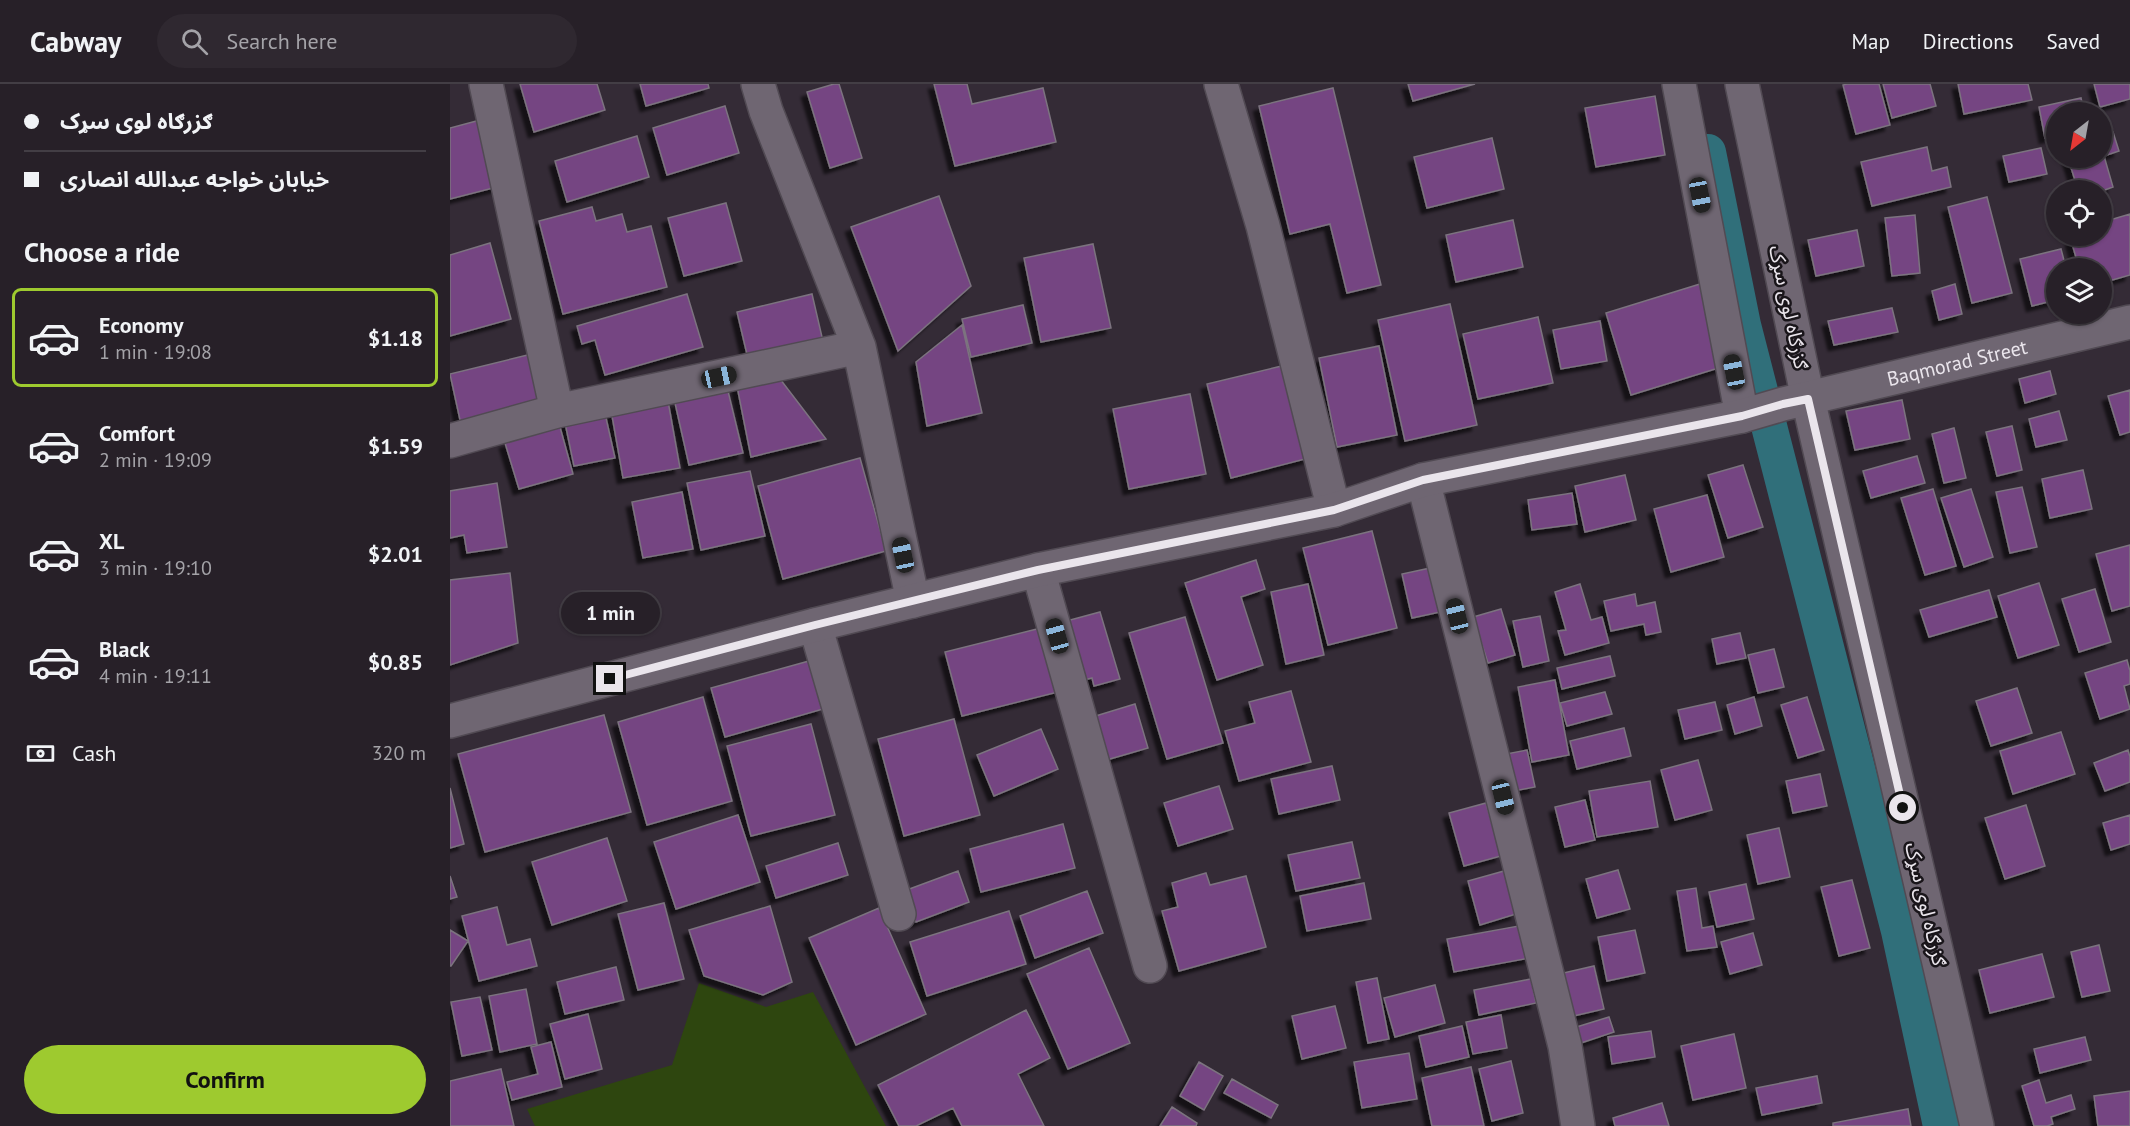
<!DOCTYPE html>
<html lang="en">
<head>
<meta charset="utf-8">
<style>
  body { margin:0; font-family:"PT Sans","Noto Sans Arabic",sans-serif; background:#2f2830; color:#f1f3f6; height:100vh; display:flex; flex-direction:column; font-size:22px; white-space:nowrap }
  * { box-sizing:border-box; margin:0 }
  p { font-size:20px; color:#a4a3a8 }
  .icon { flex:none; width:33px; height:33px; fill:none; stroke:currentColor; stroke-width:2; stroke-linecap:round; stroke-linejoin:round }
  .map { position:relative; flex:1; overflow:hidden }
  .drawer { display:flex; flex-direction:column; background:#272028; width:450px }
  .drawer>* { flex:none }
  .guide { display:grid; align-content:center; height:132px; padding:0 24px; background:#272028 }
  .needle { width:39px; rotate:211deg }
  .tools { position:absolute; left:1596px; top:18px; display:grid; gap:12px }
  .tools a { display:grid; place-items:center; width:66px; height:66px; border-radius:50%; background:#272028; box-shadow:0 2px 4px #0004,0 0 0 2px #433e45; font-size:30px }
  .end { position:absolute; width:27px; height:27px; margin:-14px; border:8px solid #eae5ec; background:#111; box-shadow:0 0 0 3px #111 }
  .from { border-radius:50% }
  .bubble { position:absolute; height:42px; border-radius:21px; background:#272028; box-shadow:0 2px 4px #0004,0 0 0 2px #433e45; font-size:20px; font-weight:800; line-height:42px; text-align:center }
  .car { position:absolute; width:18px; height:36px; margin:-18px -9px; border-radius:8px; box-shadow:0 0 4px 2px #0007; background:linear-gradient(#222 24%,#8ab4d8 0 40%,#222 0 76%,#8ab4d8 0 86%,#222 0) }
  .guide b { display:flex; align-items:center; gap:21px; height:57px; font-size:22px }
  .guide b+b { border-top:2px solid #433e45 }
  .guide i { width:15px; height:15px; background:#f1f3f6 }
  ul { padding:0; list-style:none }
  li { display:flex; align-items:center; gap:18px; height:99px; margin:0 12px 9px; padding:0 12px; border:3px solid transparent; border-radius:9px }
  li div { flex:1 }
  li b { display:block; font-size:22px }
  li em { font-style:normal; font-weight:800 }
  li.on { border-color:#9eca2f }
  li>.icon { width:54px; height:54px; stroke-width:1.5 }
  h2 { padding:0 24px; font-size:27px; line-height:72px }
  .pay { display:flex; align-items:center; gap:15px; height:66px; padding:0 24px; font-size:22px }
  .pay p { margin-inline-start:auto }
  .button { display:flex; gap:12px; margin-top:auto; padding:12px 24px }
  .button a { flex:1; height:69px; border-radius:36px; background:#9eca2f; color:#111; font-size:24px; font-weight:800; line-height:69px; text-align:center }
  header { display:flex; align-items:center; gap:36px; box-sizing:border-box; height:84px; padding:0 30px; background:#272028; border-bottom:2px solid #433e45 }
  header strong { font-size:28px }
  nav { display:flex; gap:33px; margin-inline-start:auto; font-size:21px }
  .search { width:420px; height:54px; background:#2f2830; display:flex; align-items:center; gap:15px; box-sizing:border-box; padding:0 21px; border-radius:33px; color:#a4a3a8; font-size:22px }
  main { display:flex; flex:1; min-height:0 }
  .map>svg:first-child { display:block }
  .green { fill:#2e460f }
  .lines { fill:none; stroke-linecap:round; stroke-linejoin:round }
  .canal { stroke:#306f7a; stroke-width:36 }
  .building { fill:#744482; stroke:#7c737f; stroke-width:1.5; filter:url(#shadow) }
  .minor-casing { stroke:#514a53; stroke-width:36 }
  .tertiary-casing { stroke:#514a53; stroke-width:36 }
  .minor { stroke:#6f6672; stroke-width:33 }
  .tertiary { stroke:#6f6672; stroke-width:33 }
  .route { stroke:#eae5ec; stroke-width:8 }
  .labels { text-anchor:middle; stroke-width:5; stroke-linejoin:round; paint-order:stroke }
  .street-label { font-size:20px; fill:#eae5ec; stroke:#19151a }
</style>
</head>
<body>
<header>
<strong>Cabway</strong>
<div class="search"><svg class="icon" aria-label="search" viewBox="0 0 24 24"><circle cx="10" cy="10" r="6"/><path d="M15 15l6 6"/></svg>Search here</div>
<nav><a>Map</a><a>Directions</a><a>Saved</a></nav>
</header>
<main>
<section class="drawer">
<div class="guide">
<b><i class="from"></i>ګزرګاه لوی سړک</b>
<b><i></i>خیابان خواجه عبدالله انصاری</b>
</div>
<h2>Choose a ride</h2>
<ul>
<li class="on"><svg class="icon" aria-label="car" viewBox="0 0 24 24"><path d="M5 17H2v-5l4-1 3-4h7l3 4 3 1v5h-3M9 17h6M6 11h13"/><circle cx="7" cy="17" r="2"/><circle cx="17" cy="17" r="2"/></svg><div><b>Economy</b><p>1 min · 19:08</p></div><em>$1.18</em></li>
<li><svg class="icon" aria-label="car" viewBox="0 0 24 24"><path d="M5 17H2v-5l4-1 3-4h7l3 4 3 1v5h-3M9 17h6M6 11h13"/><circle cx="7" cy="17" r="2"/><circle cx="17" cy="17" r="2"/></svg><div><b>Comfort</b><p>2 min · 19:09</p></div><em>$1.59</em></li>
<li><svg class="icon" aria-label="car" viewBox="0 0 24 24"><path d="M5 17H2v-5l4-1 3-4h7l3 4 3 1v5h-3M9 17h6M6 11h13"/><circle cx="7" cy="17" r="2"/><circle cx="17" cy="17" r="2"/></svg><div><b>XL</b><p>3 min · 19:10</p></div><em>$2.01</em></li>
<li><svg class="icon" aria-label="car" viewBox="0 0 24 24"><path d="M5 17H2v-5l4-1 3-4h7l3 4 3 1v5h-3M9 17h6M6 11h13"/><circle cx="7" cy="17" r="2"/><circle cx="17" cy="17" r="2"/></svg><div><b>Black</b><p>4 min · 19:11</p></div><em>$0.85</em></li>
</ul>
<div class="pay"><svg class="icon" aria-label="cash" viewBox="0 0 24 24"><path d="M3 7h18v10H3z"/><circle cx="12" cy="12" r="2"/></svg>Cash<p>320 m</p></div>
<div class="button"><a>Confirm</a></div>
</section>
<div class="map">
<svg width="1680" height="1042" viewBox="0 0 1680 1042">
  <defs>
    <filter id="shadow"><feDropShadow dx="-5.5" dy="5.5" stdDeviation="1.5" flood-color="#0009"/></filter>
  </defs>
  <rect width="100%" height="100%" fill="#342b36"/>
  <path class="green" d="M249,899l67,24 47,-15 73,134h-351l-8,-17 145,-44z"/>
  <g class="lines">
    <path class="canal" d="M1258,68l35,173 156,606 42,195"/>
  </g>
  <path class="building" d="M70,0h77l8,26 -71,22z
    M190,0h68l1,4 -63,18z
    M384,0h5l23,74 -32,10 -23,-76z
    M484,0h33l5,20 71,-16 13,54 -101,24z
    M958,0h67l-62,17z
    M1397,0h32l11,41 -34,9 -13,-49z
    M1433,0h47l6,22 -44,12z
    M1508,0h70l4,16 -68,14z
    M1644,0h36v15l-30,8z
    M883,4l48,197 -34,8 -17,-69 -40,10 -31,-128z
    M1205,12l10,59 -69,12 -11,-59z
    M1631,14l3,14h-28v23l-11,3 -6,-31z
    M275,22l14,47 -72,22 -14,-47z
    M34,35l17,67 -51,13v-71z
    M1663,48l6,19 -15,5 9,31 -11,4 -24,-1 -10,-32h34v-22z
    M187,52l12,41 -82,25 -12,-41z
    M1042,54l12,51 -77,19 -13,-51z
    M1477,63l5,24 15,-4 4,20 -79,19 -11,-44z
    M1591,64l6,26 -38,8 -6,-26z
    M489,112l32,90 -73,65 -47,-124z
    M1537,113l25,96 -40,10 -24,-96z
    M276,119l16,58 -58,15 -16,-58z
    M142,123l4,14 26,-7 5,18 24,-6 16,61 -104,27 -24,-93z
    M1680,130v61l-28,8v-15h-23l-8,-28 18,-4h13v-4l3,-1 -2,-9z
    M1465,131l5,58 -28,3 -7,-58z
    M1063,136l10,47 -67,15 -10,-47z
    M1407,146l7,36 -48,10 -8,-36z
    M40,159l21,76 -61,17v-81z
    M643,160l18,84 -70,14 -17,-84z
    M1611,165l5,19h-10v32l-24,6 -12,-47z
    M1250,200l25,82 -94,29 -25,-82z
    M1505,200l7,30 -23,6 -7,-29z
    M237,210l16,53 -98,28 -10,-35 -13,4 -5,-18z
    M362,210l13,56 -75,17 -13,-55z
    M1000,220l27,121 -72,16 -27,-121z
    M573,221l9,38 -61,14 -9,-38z
    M1442,224l6,24 -64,13 -6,-24z
    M1088,233l15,66 -75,16 -15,-65z
    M1150,237l7,40 -46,8 -8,-39z
    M512,241l20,88 -55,13 -11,-64z
    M929,262l18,89 -60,12 -18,-89z
    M86,269l14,54 -88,22 -12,-55z
    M836,281l23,93 -78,20 -24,-94z
    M1600,287l6,23 -31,9 -6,-24z
    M327,291l49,64 -75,18 -16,-81z
    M1680,306v42l-10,3 -12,-39z
    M278,307l15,62 -54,12 -14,-62z
    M740,310l16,80 -77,15 -16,-80z
    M1452,316l8,39 -55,11 -9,-39z
    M218,317l12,67 -57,10 -12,-68z
    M154,325l11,49 -41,8 -10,-48z
    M1609,327l8,29 -31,7 -7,-28z
    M1562,342l10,44 -25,6 -11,-44z
    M110,343l13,47 -54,15 -14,-46z
    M1504,344l12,50 -22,5 -12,-49z
    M1467,372l8,27 -54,15 -8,-27z
    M410,374l26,93 -103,28 -25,-93z
    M1293,381l20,62 -35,11 -20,-63z
    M1633,386l9,39 -42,9 -8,-39z
    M300,387l15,65 -64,14 -14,-67z
    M1175,391l11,45 -51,12 -10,-46z
    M47,399l10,64 -40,6 -3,-18 -14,3v-47z
    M1572,403l15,60 -27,6 -14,-61z
    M1483,405l23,77 -31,9 -24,-77z
    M1521,405l22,68 -29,10 -23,-69z
    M232,408l11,57 -50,9 -11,-56z
    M1122,409l5,31 -45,6 -4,-30z
    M1257,411l17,62 -53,15 -17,-63z
    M922,447l25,97 -69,17 -25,-97z
    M1680,461v61l-18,5 -16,-57z
    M806,476l9,29 -24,8 22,68 -46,15 -32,-97z
    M985,483l10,44 -33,7 -10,-44z
    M60,489l8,70 -68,22v-85z
    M1589,499l20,62 -41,13 -20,-62z
    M858,500l16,71 -38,9 -15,-72z
    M1130,500l11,36 11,-3 7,26 -44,12 -7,-24 8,-1 -11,-38z
    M1645,505l16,53 -32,10 -17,-53z
    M1539,506l8,27 -68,20 -9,-27z
    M1185,510l2,12 18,-4 6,30 -15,3 -2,-11 -33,7 -7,-30z
    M1051,525l14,46 -27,8 -15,-46z
    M650,528l20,67 -26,7 -2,-8 -16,4 -17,-59z
    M1090,532l9,45 -26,6 -10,-46z
    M735,533l38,126 -56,16 -38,-126z
    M599,542l17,64 -104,26 -17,-64z
    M1290,549l6,25 -29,6 -5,-25z
    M1324,565l10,38 -26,6 -10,-38z
    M1160,572l5,20 -53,13 -5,-21z
    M1677,576l3,11v13l-6,2 6,23 -30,10 -15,-46z
    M359,577l14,48 -98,28 -14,-49z
    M1105,596l14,75 -37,7 -14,-75z
    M1567,604l15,45 -41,13 -15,-45z
    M841,607l20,71 -72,19 -14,-50 30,-8 -6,-21z
    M1155,608l7,22 -45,12 -7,-23z
    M253,613l29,104 -85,24 -29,-103z
    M1304,613l8,29 -27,8 -8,-29z
    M1357,613l17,53 -26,8 -17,-53z
    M1265,618l7,28 -37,9 -7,-29z
    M685,620l13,44 -45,13 -14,-43z
    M154,631l27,97 -146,40 -27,-98z
    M504,635l26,96 -76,21 -26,-97z
    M361,640l24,91 -84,21 -24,-90z
    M1174,644l7,28 -54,13 -7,-28z
    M591,645l17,40 -64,27 -17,-41z
    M1611,648l14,42 -62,20 -13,-43z
    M1077,666l8,37 -21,4 -8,-37z
    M1678,666l2,7v25l-25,9 -11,-28z
    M1248,676l14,50 -37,10 -14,-50z
    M882,682l8,34 -61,14 -8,-35z
    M1370,690l7,32 -34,7 -7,-32z
    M1200,697l8,46 -61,10 -8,-46z
    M769,702l14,43 -55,17 -14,-43z
    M0,704l14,56 -14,4z
    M1135,716l10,40 -30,7 -10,-40z
    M1036,719l15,53 -37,10 -15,-53z
    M1576,721l19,61 -40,13 -20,-61z
    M288,731l22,67 -84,27 -22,-67z
    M1680,731v29l-19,6 -8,-27z
    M613,740l12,44 -94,24 -11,-43z
    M1329,744l11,49 -32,7 -11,-49z
    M157,754l20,63 -75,24 -20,-63z
    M902,758l8,36 -64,13 -8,-36z
    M388,759l10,32 -72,23 -10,-32z
    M1168,786l12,39 -33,9 -11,-39z
    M508,787l11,31 -53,20 -12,-31z
    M1054,787l12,43 -36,11 -12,-44z
    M756,789l4,12 36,-9 20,71 -87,24 -17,-60 16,-4 -6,-24z
    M0,792l7,21 -7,2z
    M1402,796l18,68 -31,8 -18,-69z
    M914,799l7,36 -64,12 -7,-35z
    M1296,800l8,35 -37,8 -8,-35z
    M1246,804l6,40 11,-2 4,21 -30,4 -10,-60z
    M637,807l16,42 -68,25 -15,-42z
    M214,819l20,76 -46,11 -20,-76z
    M320,822l22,76 -29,13 -59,-19 -15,-46z
    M47,823l10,38 23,-6 7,27 -58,15 -17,-65z
    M429,824l47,106 -70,31 -47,-107z
    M559,827l17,53 -99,32 -17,-54z
    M1074,841l6,33 -76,14 -7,-33z
    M0,846l18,11 -17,25h-1z
    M1185,846l10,43 -38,8 -9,-44z
    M1303,849l9,32 -32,9 -9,-32z
    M1649,861l11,46 -28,6 -11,-45z
    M639,864l41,95 -62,26 -41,-95z
    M1592,870l12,43 -64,16 -11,-43z
    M1144,882l10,43 -35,8 -10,-43z
    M166,883l8,33 -59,14 -8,-32z
    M927,894l12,61 -21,4 -12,-61z
    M1081,895l5,24 -57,12 -5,-25z
    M985,901l10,38 -50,14 -11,-39z
    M76,905l11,55 -37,8 -11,-56z
    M30,913l12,53 -30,6 -11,-54z
    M885,922l11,42 -44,11 -10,-43z
    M576,926l24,48 -32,16 26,52h-82l-9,-18 -37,18h-17l-21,-41z
    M138,930l14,55 -37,10 -15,-55z
    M1051,931l6,33 -34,6 -7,-32z
    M1159,933l5,15 -39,13 -5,-16z
    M1012,942l7,31 -43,10 -7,-31z
    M1201,947l4,26 -43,7 -4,-27z
    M1284,950l12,54 -53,12 -12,-54z
    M1635,953l6,23 -51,13 -6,-24z
    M101,958l11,45 -50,13 -5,-18 31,-8 -7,-27z
    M959,969l8,46 -55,9 -8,-46z
    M1061,977l12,52 -31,8 -13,-52z
    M749,978l24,14 -19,34 -24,-14z
    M1021,983l13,59h-52l-10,-48z
    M51,985l13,57h-64v-45z
    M1367,992l5,27 -60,12 -6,-27z
    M782,995l46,26 -7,13 -47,-25z
    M1589,996l7,23 25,-8 4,14 -24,8 2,7 -6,2h-13l-12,-40z
    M1680,1007v35h-32l-4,-30z
    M1212,1019l7,23h-54l-2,-8z
    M722,1023l25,16 -1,3h-36z
    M1458,1025l3,17h-78v-3z"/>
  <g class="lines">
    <defs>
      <path id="minor" d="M36,0l71,327
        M308,0l8,27 93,236 54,254
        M771,0l42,142 71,284
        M1229,0l63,332
        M0,357l107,-30 302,-64
        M973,396l142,566 13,80
        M588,486l112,396
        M365,541l84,289"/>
      <g id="tertiary">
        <path d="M1292,0l66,315 169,727"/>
        <path id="s1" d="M0,637l365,-96 223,-55 296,-60 89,-30 319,-64 41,-12 347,-82"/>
      </g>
    </defs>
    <use href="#minor" class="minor-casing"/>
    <use href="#tertiary" class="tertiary-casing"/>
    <use href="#minor" class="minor"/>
    <use href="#tertiary" class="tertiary"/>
  </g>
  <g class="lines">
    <path class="route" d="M160,595l205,-54 223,-55 296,-60 89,-30 319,-64 41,-12 25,-5 95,409"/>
  </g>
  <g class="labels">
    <g class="street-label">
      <text transform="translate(1339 223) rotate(78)" y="7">ګزرګاه لوی سړک</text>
      <text dy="7" stroke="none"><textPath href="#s1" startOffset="1550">Baqmorad Street</textPath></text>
      <text transform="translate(1476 820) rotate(77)" y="7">ګزرګاه لوی سړک</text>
    </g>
  </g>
</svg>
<div class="tools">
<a><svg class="needle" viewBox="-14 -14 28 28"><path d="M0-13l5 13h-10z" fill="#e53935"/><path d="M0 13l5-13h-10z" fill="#a4a3a8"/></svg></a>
<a><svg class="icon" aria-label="locate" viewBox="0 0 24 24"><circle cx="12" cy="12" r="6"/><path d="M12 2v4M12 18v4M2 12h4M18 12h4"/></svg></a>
<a><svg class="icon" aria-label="layers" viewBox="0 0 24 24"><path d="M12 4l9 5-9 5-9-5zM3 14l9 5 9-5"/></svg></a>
</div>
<i class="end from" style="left:1453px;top:724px"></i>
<i class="end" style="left:160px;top:595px"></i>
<div class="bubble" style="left:111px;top:508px;width:99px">1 min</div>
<i class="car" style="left:1250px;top:111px;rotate:169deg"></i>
<i class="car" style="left:1284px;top:288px;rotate:349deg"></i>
<i class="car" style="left:269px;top:293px;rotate:78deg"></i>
<i class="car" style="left:453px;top:471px;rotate:348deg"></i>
<i class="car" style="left:1007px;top:532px;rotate:346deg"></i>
<i class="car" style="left:607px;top:552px;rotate:344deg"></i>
<i class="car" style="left:1053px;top:713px;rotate:166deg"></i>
</div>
</main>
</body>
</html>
